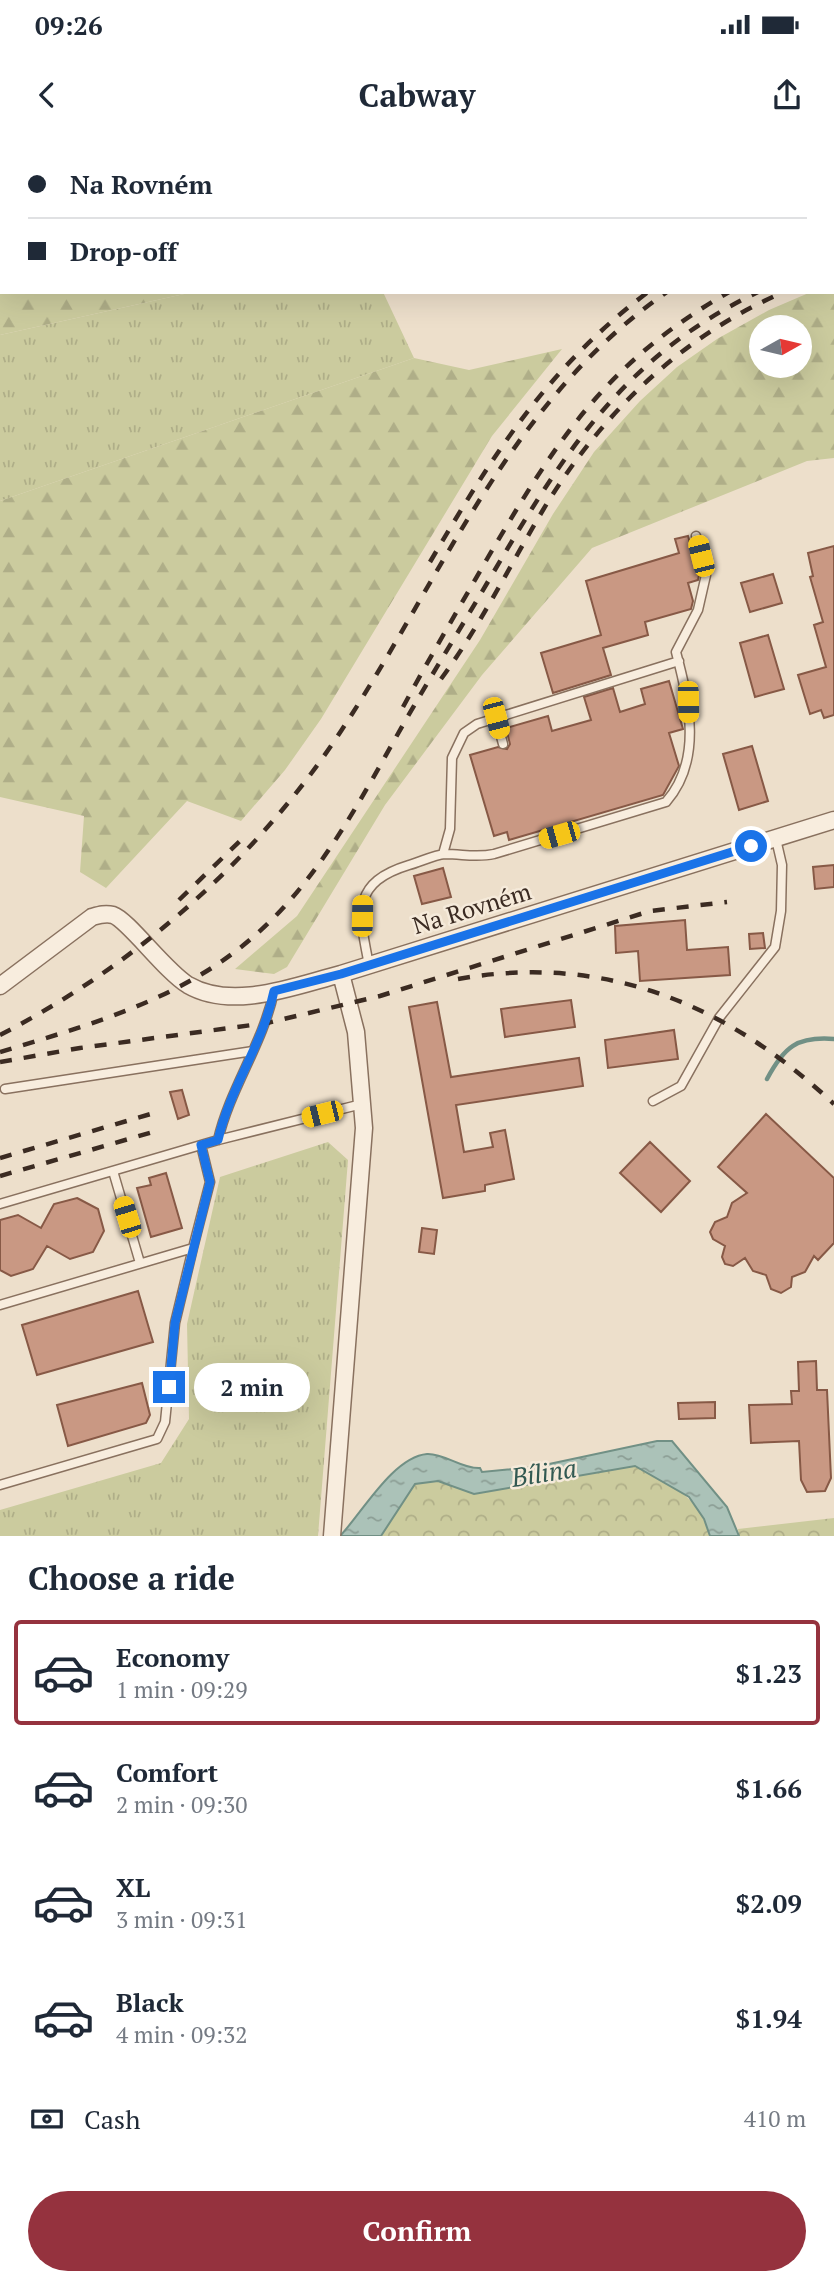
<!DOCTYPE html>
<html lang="en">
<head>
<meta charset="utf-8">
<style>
  body { margin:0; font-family:"PT Serif",serif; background:#f6f6f7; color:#1f2937; height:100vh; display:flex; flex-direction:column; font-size:26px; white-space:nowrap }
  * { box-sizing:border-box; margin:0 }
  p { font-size:23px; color:#747a83 }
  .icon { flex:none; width:38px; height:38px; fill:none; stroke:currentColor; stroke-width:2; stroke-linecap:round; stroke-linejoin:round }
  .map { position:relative; height:1396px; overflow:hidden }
  .panel { display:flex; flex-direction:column; background:#fff; flex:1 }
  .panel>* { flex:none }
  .hud { position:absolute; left:0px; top:0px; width:835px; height:154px; box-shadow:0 7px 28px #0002; display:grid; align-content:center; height:154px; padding:0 28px; background:#fff }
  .needle { width:46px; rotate:82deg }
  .tools { position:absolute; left:749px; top:175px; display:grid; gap:14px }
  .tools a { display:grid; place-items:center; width:63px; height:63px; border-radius:50%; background:#fff; box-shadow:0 7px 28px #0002; font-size:35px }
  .end { position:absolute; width:32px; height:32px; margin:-16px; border:9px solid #1a73e8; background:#fff; box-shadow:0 0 0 4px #fff }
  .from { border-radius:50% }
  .bubble { position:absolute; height:49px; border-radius:24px; background:#fff; box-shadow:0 7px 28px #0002; font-size:23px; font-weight:800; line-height:49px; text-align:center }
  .car { position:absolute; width:21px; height:42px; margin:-21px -10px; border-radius:9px; box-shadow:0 0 5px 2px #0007; background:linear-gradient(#f5c518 24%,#345 0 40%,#f5c518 0 76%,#345 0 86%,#f5c518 0) }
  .hud b { display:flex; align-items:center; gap:24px; height:66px; font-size:26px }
  .hud b+b { border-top:2px solid #e0e1e3 }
  .hud i { width:18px; height:18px; background:#1f2937 }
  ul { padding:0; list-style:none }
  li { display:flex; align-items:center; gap:21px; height:105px; margin:0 14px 10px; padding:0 14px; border:4px solid transparent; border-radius:7px }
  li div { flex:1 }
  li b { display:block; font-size:26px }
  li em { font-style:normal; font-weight:800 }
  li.on { border-color:#95323e }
  li>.icon { width:63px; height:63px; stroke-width:1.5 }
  h2 { padding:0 28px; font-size:32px; line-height:84px }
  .pay { display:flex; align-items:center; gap:18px; height:77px; padding:0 28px; font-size:26px }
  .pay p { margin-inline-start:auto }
  .action { display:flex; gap:14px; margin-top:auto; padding:14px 28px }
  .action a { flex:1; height:80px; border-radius:42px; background:#95323e; color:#fff; font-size:28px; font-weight:800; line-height:80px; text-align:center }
  .status { display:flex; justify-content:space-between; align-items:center; height:49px; padding:0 35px; background:#fff; direction:ltr }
  .status svg { height:19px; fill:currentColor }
  header { display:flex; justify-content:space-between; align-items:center; height:91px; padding:0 28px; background:#fff; font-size:32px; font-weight:800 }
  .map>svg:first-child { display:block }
  .grass { fill:url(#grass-tufts) }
  .forest { fill:url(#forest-firs); fill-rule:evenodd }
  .park { fill:url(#park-crowns) }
  .water { fill:url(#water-ripples); stroke:#719085; stroke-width:2 }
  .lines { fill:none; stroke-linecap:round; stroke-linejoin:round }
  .stream { stroke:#719085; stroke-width:4.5 }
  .building { fill:#c99883; stroke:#875946; stroke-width:2 }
  .service-casing { stroke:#89715f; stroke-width:11 }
  .minor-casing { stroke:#89715f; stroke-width:19 }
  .service { stroke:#f8edde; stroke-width:8 }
  .minor { stroke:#f8edde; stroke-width:16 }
  .rail { stroke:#3b2b22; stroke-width:4.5; stroke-dasharray:12 12; stroke-linecap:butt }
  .route { stroke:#1a73e8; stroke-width:9 }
  .labels { text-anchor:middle; stroke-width:5; stroke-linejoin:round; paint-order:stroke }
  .street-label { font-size:24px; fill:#3b2b22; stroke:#f5eada }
  .water-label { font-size:26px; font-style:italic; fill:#325952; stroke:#f5eada }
</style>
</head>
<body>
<div class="status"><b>09:26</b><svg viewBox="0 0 49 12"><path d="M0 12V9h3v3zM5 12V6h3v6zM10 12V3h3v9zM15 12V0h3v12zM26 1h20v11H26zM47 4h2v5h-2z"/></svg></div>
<header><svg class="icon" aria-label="back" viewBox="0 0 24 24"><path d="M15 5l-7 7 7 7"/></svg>Cabway<svg class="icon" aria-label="share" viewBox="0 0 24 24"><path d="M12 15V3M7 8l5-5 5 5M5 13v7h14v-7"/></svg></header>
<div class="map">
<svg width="834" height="1396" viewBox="0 0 834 1396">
  <defs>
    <pattern id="grass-tufts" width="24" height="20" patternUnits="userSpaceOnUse" patternTransform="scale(1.75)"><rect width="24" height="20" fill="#cbcb9e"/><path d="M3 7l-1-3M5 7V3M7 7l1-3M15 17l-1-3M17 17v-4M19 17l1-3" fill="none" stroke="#afae88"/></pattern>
    <pattern id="forest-firs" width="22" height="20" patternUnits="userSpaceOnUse" patternTransform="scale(1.75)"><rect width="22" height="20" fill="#cbcb9e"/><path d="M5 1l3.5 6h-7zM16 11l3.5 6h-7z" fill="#afae88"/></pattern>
    <pattern id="park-crowns" width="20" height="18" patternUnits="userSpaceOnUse" patternTransform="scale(1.75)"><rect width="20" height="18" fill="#cbcb9e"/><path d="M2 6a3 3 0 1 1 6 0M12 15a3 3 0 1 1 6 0" fill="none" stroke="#afae88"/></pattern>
    <pattern id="water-ripples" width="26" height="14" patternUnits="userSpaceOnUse" patternTransform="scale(1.75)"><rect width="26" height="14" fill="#abc2b8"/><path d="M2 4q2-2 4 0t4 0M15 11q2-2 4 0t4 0" fill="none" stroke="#8c9e95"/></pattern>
  </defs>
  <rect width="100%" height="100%" fill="#eddfcb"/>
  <path class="grass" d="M193,152h190l31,66 -414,143v-166z
    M328,1002l20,18 -30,376h-318v-26l161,-47 28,-44 -2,-95 33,-147z"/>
  <path class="forest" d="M0,0h266l2,2h-266v150h191l-193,43z
    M834,144v174l-27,3 -215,87 -110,127 -97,130 -98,162 -13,7 -39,-5 62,-53 183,-276 73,-126 41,-62 46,-51 37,-34 40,-28 52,-29 42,-18h22zM800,187v39h-39v-39z
    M562,209l-70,87 -171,283 -36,51 -44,51 -54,-20 -81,87 -26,-16 4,-56 -84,-19v-296l414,-143 55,12z"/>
  <path class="park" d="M635,1326c37,21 61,26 75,70h-329l34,-52 23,-3 36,13z
    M834,1378v18h-95l-1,-7z"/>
  <path class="water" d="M657,1301h15l55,66 12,29h-29l-6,-17 -15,-22 -54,-31 -161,28 -36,-13 -23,3 -34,52h-41c22,-23 53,-79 87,-82 17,-1 35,15 53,14l2,4 53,-5z"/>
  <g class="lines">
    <path class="stream" d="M767,939c17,-32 30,-43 67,-40"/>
  </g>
  <path class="building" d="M688,396l11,39 -1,5 -10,3 5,18 -2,8 -46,13 3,13 -45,13 8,27 -58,18 -12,-40 60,-18 -15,-54 93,-28 -4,-14z
    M834,406v169l-10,3 -3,-8 -11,4 -12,-39 28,-8 -12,-42 9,-3 -13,-45 3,-1 -5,-23z
    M773,434l9,29 -32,9 -9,-29z
    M768,495l16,54 -29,8 -15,-54z
    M669,541l14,48 -14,4 10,33 -16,29 -154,45 -2,-8 -13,4 -24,-81 28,-8 9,2 3,-5 -4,-16 42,-12 4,15 39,-11 -7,-23 29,-9 7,24 25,-8 -4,-15z
    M752,606l16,55 -29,9 -16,-56z
    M834,725v22l-19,2 -2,-22z
    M443,728l8,29 -29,7 -8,-28z
    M685,780l2,30 41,-3 2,28 -90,6 -2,-30 -22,2 -1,-27z
    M763,793l2,15 -15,1 -1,-15z
    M571,860l4,27 -70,10 -4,-28z
    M437,862l14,75 128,-19 4,28 -127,19 8,47 29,-5 -3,-14 15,-3 9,49 -29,6v6l-42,7 -34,-191z
    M674,890l4,29 -70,9 -3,-28z
    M182,950l7,25 -11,4 -8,-27z
    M766,974l68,64v65l-16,17 -4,-4 -9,16 -13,5 -1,10 -10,6 -10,-4 -5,-14 -13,-4 -8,-13 -12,8 -8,-2 -3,-7 3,-11 -12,-7 -3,-7 5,-10 12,-5 5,-14 15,-10 -29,-26z
    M650,1002l40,39 -29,31 -41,-39z
    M166,1033l16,55 -31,9 -14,-49 14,-3 -2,-7z
    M77,1058l21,11 6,22 -11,21 -23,7 -23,-13 -14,23 -22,7 -11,-6v-50l18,-5 23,13 13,-24z
    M422,1088l15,2 -3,24 -15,-2z
    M138,1151l15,51 -116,33 -15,-50z
    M816,1221l1,29h10l4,88 -6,13 -18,1 -6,-12 -2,-39 -48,2 -2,-38 43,-1 -1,-13h8l-1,-29z
    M142,1243l8,32 -4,8 -78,23 -11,-41z
    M715,1262v16l-36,1 -1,-16z"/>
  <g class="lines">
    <defs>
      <path id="service" d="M496,578l7,26
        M443,714l7,-25 2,-71 12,-25 13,-9 202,-63
        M369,825c-10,-51 -19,-82 40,-100 11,-3 25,-10 36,-11 18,0 31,4 49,0l172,-52c37,-42 23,-101 10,-150l22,-42 8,-35 -10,-39
        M5,949l248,-38
        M653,961l28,-15 38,-68 56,-71 6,-36 1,-46 -6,-26
        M218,1000c12,-52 45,-96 56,-149
        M113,1031l27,92
        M0,1064l218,-64 144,-36
        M0,1165l193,-57 17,-66 -9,-37
        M0,1345l157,-46 8,-17 10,-99 18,-75"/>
      <path id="minor" d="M0,846l92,-69c7,-2 13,-4 21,-2 15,5 52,56 75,70 45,26 106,1 153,-11l493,-154
        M332,1396l32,-408 -8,-96 -15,-58"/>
    </defs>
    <use href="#service" class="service-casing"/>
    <use href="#minor" class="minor-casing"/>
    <use href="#service" class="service"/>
    <use href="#minor" class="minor"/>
    <path class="rail" d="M833,65h1
      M833,77h1
      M833,109h1
      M833,122h1
      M833,133h1
      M430,422c63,-107 116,-193 218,-270
      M441,539c39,-53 68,-112 102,-169 57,-95 138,-174 241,-218
      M403,567c27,-50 56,-99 84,-148 70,-119 118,-196 242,-267
      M179,760l65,-63
      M458,839c147,-26 269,25 376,125
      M0,895c136,-70 257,-176 341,-304 101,-153 169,-331 326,-439
      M0,912c89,-27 180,-52 252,-114 63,-54 103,-128 143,-199 29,-52 61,-103 91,-154 74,-126 135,-228 272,-293
      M0,922l80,-14 187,-25 113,-27 270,-85 77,-9
      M0,1018l154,-45
      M0,1036l160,-46"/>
  </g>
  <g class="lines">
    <path class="route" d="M169,1247l6,-64 35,-141 -9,-37 17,-5c12,-52 45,-96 56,-149l67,-17 410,-128"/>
  </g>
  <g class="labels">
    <g class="street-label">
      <text transform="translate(472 769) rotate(-17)" y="8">Na Rovném</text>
    </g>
    <g class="water-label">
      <text transform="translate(544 1333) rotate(-9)" y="9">Bílina</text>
    </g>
  </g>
</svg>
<div class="tools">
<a><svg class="needle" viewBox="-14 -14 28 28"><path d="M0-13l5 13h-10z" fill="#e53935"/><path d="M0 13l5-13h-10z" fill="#747a83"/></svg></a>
</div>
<i class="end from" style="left:751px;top:706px"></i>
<i class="end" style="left:169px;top:1247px"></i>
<div class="bubble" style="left:194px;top:1223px;width:116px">2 min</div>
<i class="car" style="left:701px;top:416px;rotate:346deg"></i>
<i class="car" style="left:688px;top:562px;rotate:179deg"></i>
<i class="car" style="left:496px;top:578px;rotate:165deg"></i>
<i class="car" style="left:559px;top:695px;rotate:254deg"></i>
<i class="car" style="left:362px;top:776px;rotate:1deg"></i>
<i class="car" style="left:322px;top:974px;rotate:256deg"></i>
<i class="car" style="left:127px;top:1077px;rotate:343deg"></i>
<div class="hud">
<b><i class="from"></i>Na Rovném</b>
<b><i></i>Drop-off</b>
</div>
</div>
<section class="panel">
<h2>Choose a ride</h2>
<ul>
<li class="on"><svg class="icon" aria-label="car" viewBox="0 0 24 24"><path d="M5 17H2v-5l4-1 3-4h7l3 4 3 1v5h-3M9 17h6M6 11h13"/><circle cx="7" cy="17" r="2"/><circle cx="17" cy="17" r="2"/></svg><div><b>Economy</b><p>1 min · 09:29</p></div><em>$1.23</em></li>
<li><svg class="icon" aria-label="car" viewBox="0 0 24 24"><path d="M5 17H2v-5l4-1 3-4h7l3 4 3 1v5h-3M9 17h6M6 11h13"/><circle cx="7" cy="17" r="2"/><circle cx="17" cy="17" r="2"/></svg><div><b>Comfort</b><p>2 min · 09:30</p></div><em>$1.66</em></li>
<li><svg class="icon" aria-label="car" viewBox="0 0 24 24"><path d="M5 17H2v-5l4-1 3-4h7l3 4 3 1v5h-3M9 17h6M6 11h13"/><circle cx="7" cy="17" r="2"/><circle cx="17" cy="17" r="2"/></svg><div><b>XL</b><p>3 min · 09:31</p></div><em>$2.09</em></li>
<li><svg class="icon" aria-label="car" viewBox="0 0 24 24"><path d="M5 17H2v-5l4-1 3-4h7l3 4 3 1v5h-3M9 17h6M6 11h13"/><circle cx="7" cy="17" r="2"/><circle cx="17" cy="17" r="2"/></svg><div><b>Black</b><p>4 min · 09:32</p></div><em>$1.94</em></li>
</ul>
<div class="pay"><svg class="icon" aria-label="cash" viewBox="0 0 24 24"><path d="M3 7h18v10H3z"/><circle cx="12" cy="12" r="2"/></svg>Cash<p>410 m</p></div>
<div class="action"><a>Confirm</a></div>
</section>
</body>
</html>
